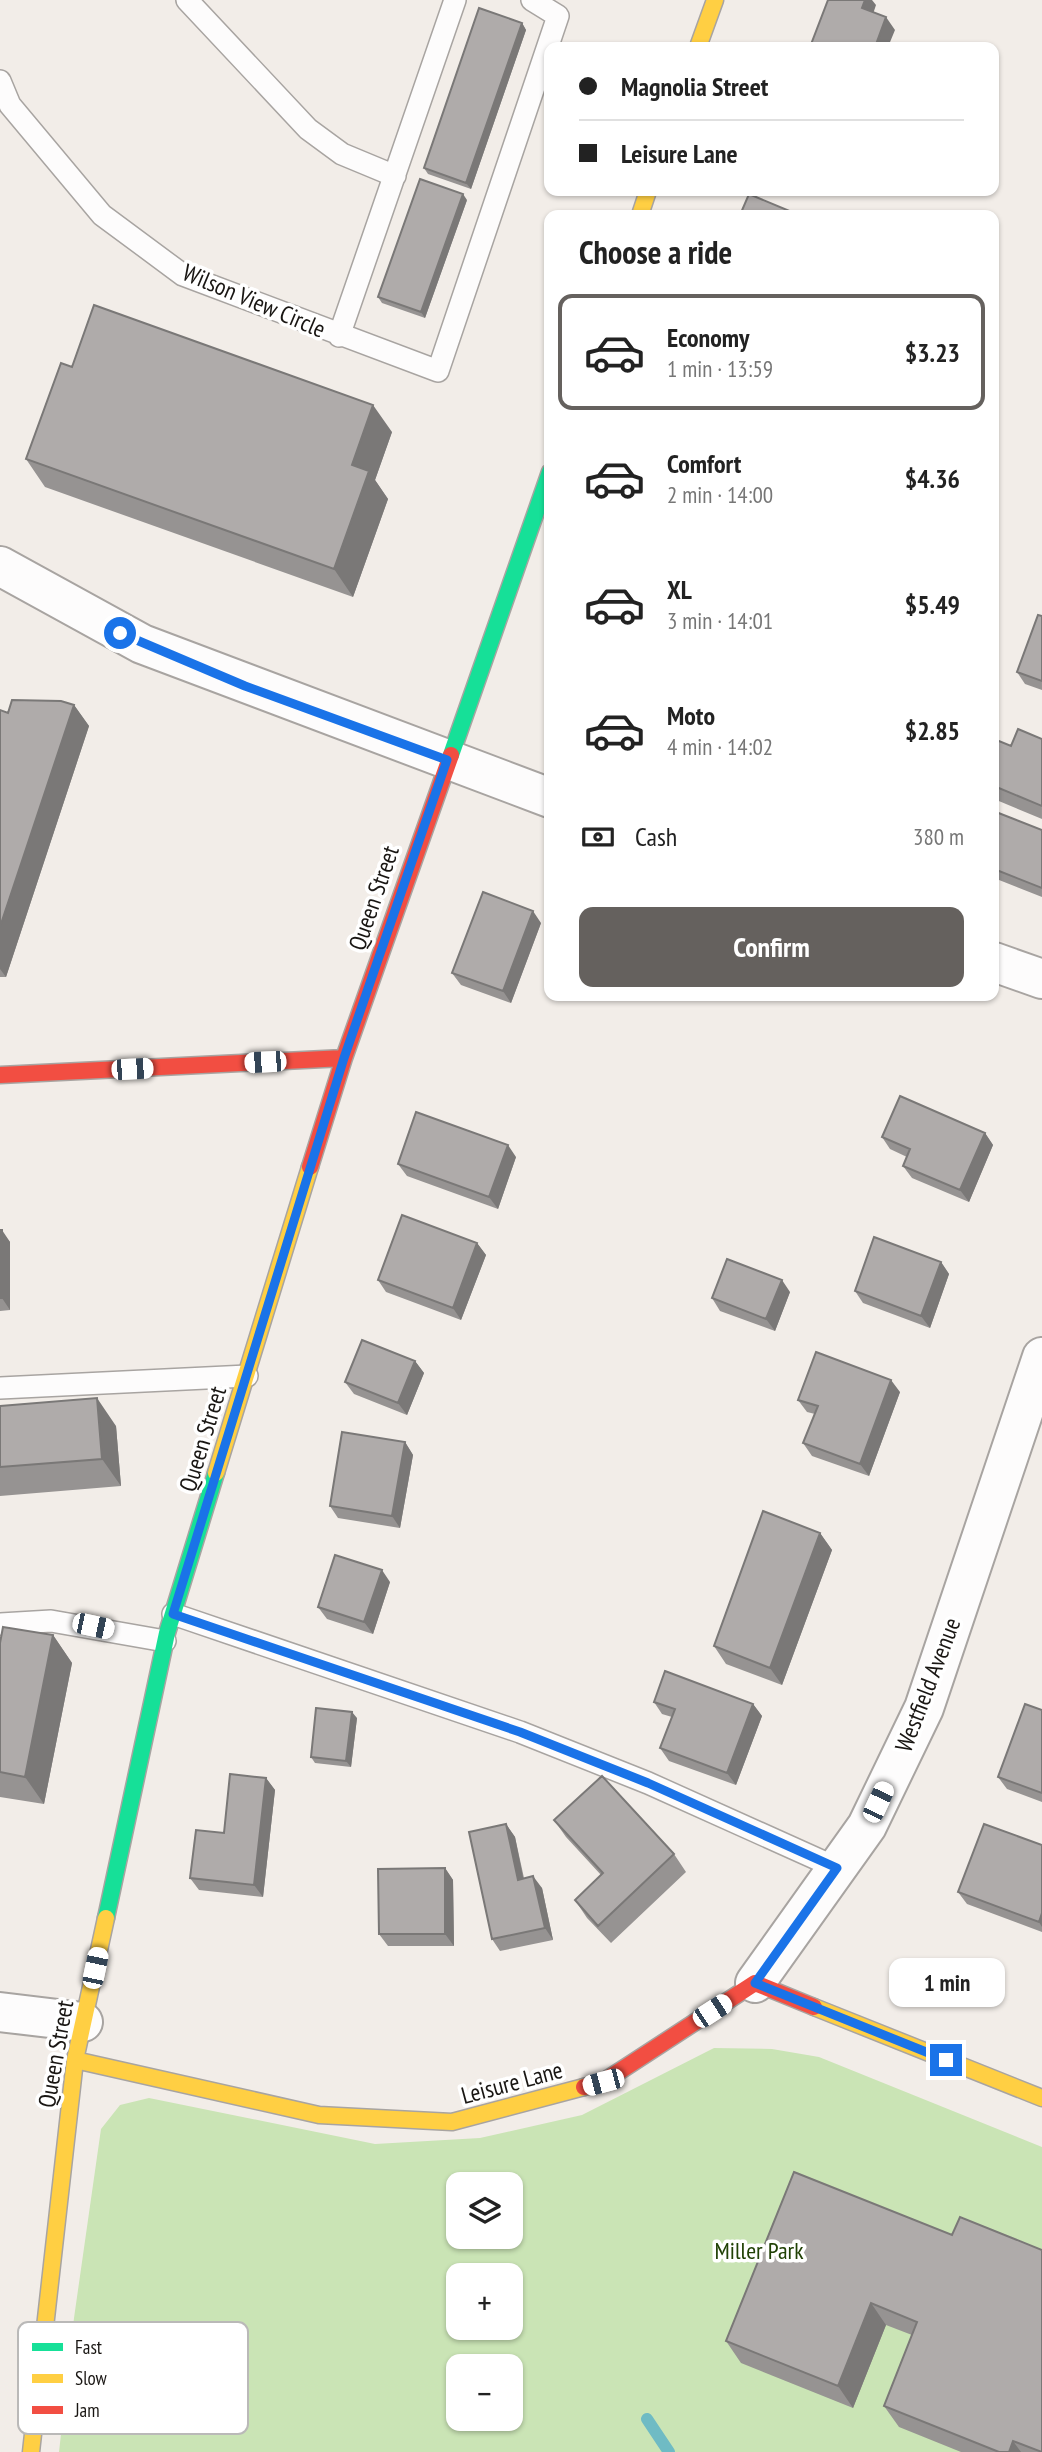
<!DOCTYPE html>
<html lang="en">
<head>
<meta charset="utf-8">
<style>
  body { margin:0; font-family:"PT Sans Narrow",sans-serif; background:#f6f6f6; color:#222; height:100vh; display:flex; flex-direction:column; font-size:26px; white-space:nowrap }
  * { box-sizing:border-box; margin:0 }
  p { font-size:23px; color:#767676 }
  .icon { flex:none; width:38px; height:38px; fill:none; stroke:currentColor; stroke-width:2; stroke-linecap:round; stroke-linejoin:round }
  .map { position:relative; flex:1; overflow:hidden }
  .drawer { position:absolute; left:544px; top:210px; width:455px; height:791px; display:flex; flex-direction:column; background:#fff; border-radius:14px; box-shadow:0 2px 5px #0004 }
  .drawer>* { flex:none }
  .banner { position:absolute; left:544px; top:42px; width:455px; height:154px; border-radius:14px; box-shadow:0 2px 5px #0004; display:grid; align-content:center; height:154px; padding:0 35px; background:#fff }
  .tools { position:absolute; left:446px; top:2172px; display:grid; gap:14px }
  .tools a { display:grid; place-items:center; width:77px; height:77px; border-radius:14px; background:#fff; box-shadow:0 2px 5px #0004; font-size:35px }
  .end { position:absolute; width:32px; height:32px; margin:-16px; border:9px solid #1a73e8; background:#fff; box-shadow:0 0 0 4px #fff }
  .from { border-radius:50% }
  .bubble { position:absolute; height:49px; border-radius:14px; background:#fff; box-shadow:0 2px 5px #0004; font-size:23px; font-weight:700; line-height:49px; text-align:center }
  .car { position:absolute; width:21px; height:42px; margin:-21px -10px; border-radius:9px; box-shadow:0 0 5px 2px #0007; background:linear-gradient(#fff 24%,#345 0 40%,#fff 0 76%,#345 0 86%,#fff 0) }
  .banner b { display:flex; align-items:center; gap:24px; height:66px; font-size:26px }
  .banner b+b { border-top:2px solid #e0e0e0 }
  .banner i { width:18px; height:18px; background:#222 }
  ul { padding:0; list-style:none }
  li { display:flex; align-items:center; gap:21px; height:116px; margin:0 14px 10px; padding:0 21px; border:4px solid transparent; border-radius:14px }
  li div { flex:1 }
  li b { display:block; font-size:26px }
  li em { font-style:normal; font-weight:700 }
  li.active { border-color:#65615e }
  li>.icon { width:63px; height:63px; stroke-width:1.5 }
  h2 { padding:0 35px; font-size:32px; line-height:84px }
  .pay { display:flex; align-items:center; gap:18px; height:77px; padding:0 35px; font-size:26px }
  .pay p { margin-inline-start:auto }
  .button { display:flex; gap:14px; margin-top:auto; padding:14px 35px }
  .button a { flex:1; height:80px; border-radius:14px; background:#65615e; color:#fff; font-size:28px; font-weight:700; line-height:80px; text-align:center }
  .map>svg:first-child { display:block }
  .green { fill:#cae4b5; fill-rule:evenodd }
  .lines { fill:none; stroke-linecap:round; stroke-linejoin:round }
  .stream { stroke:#6fbbc4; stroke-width:12 }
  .lane-casing { stroke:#a8a4a1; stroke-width:24 }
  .street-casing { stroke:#a8a4a1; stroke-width:42 }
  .fast-casing { stroke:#a8a4a1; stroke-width:19 }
  .slow-casing { stroke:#a8a4a1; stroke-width:19 }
  .jam-casing { stroke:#a8a4a1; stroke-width:19 }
  .lane { stroke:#fdfcfc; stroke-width:21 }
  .street { stroke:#fdfcfc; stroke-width:38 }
  .fast { stroke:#16e098; stroke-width:16 }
  .slow { stroke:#ffcf43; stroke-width:16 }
  .jam { stroke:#f24e42; stroke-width:16 }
  .wall { fill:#969392 }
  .shaded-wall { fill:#7a7877 }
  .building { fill:#afabaa; stroke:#7a7877; stroke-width:2 }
  .route { stroke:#1a73e8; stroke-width:9 }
  .labels { text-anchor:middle; stroke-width:7; stroke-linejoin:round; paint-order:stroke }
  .street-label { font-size:24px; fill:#191613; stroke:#fff }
  .park-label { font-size:24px; fill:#204105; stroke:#fff }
  .key { fill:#fff; stroke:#bab9b8; stroke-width:2 }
  .key-label { font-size:19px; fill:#191613 }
</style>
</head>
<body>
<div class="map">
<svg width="1042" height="2452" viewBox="0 0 1042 2452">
  <rect width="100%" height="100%" fill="#f2ede8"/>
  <path class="green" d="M714,2048l58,1 47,8 223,90v305h-983l15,-134 27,-189 19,-24 29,-7 226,46 105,-6 102,-23zM458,2184h53v52h-53zM458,2275h53v53h-53zM458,2366h53v52h-53z"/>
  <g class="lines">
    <path class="stream" d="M647,2419l22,33"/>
    <defs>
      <path id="lane" d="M187,0l121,129 34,25 53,22
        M0,81l10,24 92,110 81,60 255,96 120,-355 -26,-16
        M339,336l116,-336
        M0,1388l247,-12
        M173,1614l347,118 128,51 189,85
        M0,1624l51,-3 114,20"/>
      <path id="street" d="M0,566l142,78 408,154
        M994,962l48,17
        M755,1983l112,-157 57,-118 118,-351
        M0,2012l83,10"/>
      <path id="fast" d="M451,755l99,-283
        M106,1918l61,-285 49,-160"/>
      <path id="slow" d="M698,47l17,-47
        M640,215l8,-24
        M216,1473l94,-306
        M814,2007l228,91
        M75,2060l244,55 133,7 132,-35
        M31,2452l44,-392 31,-142"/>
      <path id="jam" d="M0,1075l344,-17
        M310,1167l34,-109 107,-303
        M584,2087l19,-5 152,-99 59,24"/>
    </defs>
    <use href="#lane" class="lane-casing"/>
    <use href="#street" class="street-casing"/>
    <use href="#fast" class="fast-casing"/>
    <use href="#slow" class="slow-casing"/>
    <use href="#jam" class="jam-casing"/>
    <use href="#lane" class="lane"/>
    <use href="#street" class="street"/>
    <use href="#fast" class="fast"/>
    <use href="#slow" class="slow"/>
    <use href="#jam" class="jam"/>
  </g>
  <path class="wall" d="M522,23l4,7 -55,159 -43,-15 -4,-6z
    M467,200l-42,118 -43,-15 -4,-6z
    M72,367l320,65 -17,48 13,19 -35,98 -308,-110 -19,-28z
    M1042,616v74l-17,-6 -8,-12z
    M74,705l15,21 -83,251h-6v-267l8,3z
    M994,739l17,7 31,-7v80l-48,-20z
    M994,818l48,12v67l-48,-19z
    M541,923l-30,80 -50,-18 -9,-12z
    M985,1133l8,12 -24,57 -57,-24 -9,-12 4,-9 -17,-8 -8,-12z
    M516,1157l-18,52 -91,-33 -9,-12z
    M0,1230l10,12v68l-10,1z
    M477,1243l9,12 -25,65 -75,-28 -8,-12z
    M941,1262l8,12 -19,54 -67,-25 -8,-12z
    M790,1292l-15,39 -55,-20 -8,-13z
    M415,1361l9,12 -17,42 -53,-21 -9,-12z
    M900,1392l-31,84 -57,-20 -9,-13 12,-29 -8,-2 -9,-12z
    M0,1406l116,20 5,60 -121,10z
    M405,1442l8,13 -13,73 -62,-10 -8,-12z
    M820,1533l12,17 -50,135 -56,-21 -12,-18z
    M390,1582l-17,52 -46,-15 -9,-12z
    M53,1635l19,28 -28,141 -44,-7v-154z
    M654,1702l99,2 9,12 -26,69 -67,-24 -9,-13 12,-31 -10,-3z
    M1042,1710v92l-35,-13 -9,-12z
    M357,1718l-6,49 -36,-4 -4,-6z
    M266,1778l9,12 -12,107 -64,-7 -9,-12z
    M554,1820l120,34 12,18 -75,71 -24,-25 -12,-18 26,-25 -35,-38z
    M506,1824l9,13 9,41 18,10 11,52 -53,11 -8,-12z
    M1042,1845v87l-75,-28 -9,-12z
    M445,1868l8,12 1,66h-66l-9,-12z
    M794,2172l248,280h-81l-62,-25 -15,-21 28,-71 -26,-10 -33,83 -112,-45 -15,-22z"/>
  <path class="shaded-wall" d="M865,0h7l4,5 -5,15 -9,-12z
    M886,17l9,13 -7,17h-13z
    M522,23l4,7 -55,159 -5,-6z
    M463,194l4,6 -42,118 -4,-6z
    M373,405l19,27 -17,48 13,19 -35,98 -19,-28 18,-104z
    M74,705l15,21 -83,251 -6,-8v-42z
    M533,911l8,12 -30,80 -8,-12z
    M985,1133l8,12 -24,57 -9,-12z
    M508,1145l8,12 -18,52 -9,-12z
    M2,1230l8,12v68l-8,-12z
    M477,1243l9,12 -25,65 -8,-12z
    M941,1262l8,12 -19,54 -9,-12z
    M782,1280l8,12 -15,39 -9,-12z
    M415,1361l9,12 -17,42 -9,-12z
    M891,1380l9,12 -31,84 -9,-12z
    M97,1398l19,28 5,60 -19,-27z
    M405,1442l8,13 -13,73 -8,-12z
    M820,1533l12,17 -50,135 -12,-17z
    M382,1570l8,12 -17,52 -9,-12z
    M53,1635l19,28 -28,141 -19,-27z
    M753,1704l9,12 -26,69 -9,-12z
    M352,1712l5,6 -6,49 -5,-6z
    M266,1778l9,12 -12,107 -9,-12z
    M506,1824l9,13 11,55 -8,-12z
    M445,1868l8,12 1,66 -9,-12z
    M533,1876l9,12 11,52 -8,-12z
    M1042,1913v14l-3,-5z
    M871,2303l15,22 -33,83 -15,-22z
    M1013,2441l8,11h-12z"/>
  <path class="building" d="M828,0h37l-3,8 24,9 -11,30h-65z
    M479,8l43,15 -56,160 -42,-15z
    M420,179l43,15 -42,118 -43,-15z
    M749,194l50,21h-59z
    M94,305l279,100 -21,60 17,6 -35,98 -308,-110 35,-96 11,4z
    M1038,615l4,1v65l-25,-9z
    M12,700l49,1 13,4 -74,222v-217l8,3z
    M1018,729l24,10v67l-48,-20v-47l17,7z
    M996,812l46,18v58l-48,-19v-51z
    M483,892l50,19 -30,80 -51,-18z
    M900,1096l85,37 -25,57 -57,-24 7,-17 -28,-12z
    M416,1112l92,33 -19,52 -91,-33z
    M402,1215l75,28 -24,65 -75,-28z
    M0,1230h2v68h-2z
    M874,1237l67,25 -20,54 -66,-25z
    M727,1259l55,21 -16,39 -54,-21z
    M362,1340l53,21 -17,42 -53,-21z
    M816,1352l75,28 -31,84 -57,-21 15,-37 -20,-6z
    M97,1398l5,61 -102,8v-61z
    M342,1432l63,10 -13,74 -62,-10z
    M763,1511l57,22 -50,135 -56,-22z
    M335,1555l47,15 -18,52 -46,-15z
    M3,1627l50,8 -28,142 -25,-5v-129z
    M665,1671l88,33 -26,69 -67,-25 15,-39 -21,-7z
    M1025,1704l17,6v83l-44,-16z
    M316,1708l36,4 -6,49 -35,-4z
    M230,1774l36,4 -12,107 -64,-7 6,-48 28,3z
    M602,1776l72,78 -76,72 -23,-26 28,-27 -49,-53z
    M506,1824l12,56 15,-4 12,52 -53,11 -23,-107z
    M984,1824l58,21v68l-3,9 -81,-30z
    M445,1868v66h-66l-1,-65z
    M794,2172l158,63 8,-18 82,33v202l-29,-11 -4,11h-10l-115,-46 33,-84 -46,-19 -33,83 -112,-45z"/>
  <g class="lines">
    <path class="route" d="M120,633l125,53 202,74 -103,298 -171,556 347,118 128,51 189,85 -82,115 191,77"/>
  </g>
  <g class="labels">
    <g class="street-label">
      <text transform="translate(254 301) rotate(23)" y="8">Wilson View Circle</text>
      <text transform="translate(374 898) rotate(-71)" y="8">Queen Street</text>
      <text transform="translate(203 1439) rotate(-73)" y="8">Queen Street</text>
      <text transform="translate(928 1685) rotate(-69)" y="8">Westfield Avenue</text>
      <text transform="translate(56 2054) rotate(-80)" y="8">Queen Street</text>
      <text transform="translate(512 2083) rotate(-15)" y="8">Leisure Lane</text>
    </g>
    <g class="park-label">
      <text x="759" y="2259">Miller Park</text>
    </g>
  </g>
  <rect x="18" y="2322" width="230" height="112" rx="10" class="key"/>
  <rect x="32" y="2343" width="31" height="8" fill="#16e098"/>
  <rect x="32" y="2374" width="31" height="9" fill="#ffcf43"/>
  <rect x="32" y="2406" width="31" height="8" fill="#f24e42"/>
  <g class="key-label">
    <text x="75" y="2354">Fast</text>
    <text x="75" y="2385">Slow</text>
    <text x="75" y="2417">Jam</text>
  </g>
</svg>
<div class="tools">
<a><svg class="icon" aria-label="layers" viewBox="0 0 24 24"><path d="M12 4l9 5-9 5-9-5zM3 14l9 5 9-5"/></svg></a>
<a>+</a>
<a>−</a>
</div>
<i class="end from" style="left:120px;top:633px"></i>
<i class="end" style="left:946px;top:2060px"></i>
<div class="bubble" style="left:889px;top:1958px;width:116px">1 min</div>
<i class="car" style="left:265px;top:1062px;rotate:267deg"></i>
<i class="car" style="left:132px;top:1069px;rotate:87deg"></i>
<i class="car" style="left:93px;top:1626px;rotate:102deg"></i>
<i class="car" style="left:878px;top:1802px;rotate:25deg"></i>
<i class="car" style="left:95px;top:1968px;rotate:12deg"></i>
<i class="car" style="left:712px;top:2011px;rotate:57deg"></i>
<i class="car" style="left:603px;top:2082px;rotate:255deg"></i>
<div class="banner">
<b><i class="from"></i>Magnolia Street</b>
<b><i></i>Leisure Lane</b>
</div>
<section class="drawer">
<h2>Choose a ride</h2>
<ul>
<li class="active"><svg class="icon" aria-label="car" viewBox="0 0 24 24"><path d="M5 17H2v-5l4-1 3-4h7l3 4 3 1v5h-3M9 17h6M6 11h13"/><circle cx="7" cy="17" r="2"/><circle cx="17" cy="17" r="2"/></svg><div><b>Economy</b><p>1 min · 13:59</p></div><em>$3.23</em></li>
<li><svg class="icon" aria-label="car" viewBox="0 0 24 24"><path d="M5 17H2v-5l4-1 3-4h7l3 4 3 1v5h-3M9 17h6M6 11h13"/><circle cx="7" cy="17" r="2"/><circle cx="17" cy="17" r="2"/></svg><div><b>Comfort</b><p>2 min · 14:00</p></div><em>$4.36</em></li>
<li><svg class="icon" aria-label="car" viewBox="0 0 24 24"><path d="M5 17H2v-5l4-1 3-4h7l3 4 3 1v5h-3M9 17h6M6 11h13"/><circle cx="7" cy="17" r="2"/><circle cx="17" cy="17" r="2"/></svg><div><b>XL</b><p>3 min · 14:01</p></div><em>$5.49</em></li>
<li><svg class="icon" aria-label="car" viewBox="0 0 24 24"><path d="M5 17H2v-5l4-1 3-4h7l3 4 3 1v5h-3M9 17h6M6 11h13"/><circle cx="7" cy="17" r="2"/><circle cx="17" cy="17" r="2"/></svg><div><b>Moto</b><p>4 min · 14:02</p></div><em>$2.85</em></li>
</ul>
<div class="pay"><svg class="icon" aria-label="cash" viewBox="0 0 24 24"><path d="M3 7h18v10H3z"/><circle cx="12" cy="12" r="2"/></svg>Cash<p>380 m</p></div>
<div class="button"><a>Confirm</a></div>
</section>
</div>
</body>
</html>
